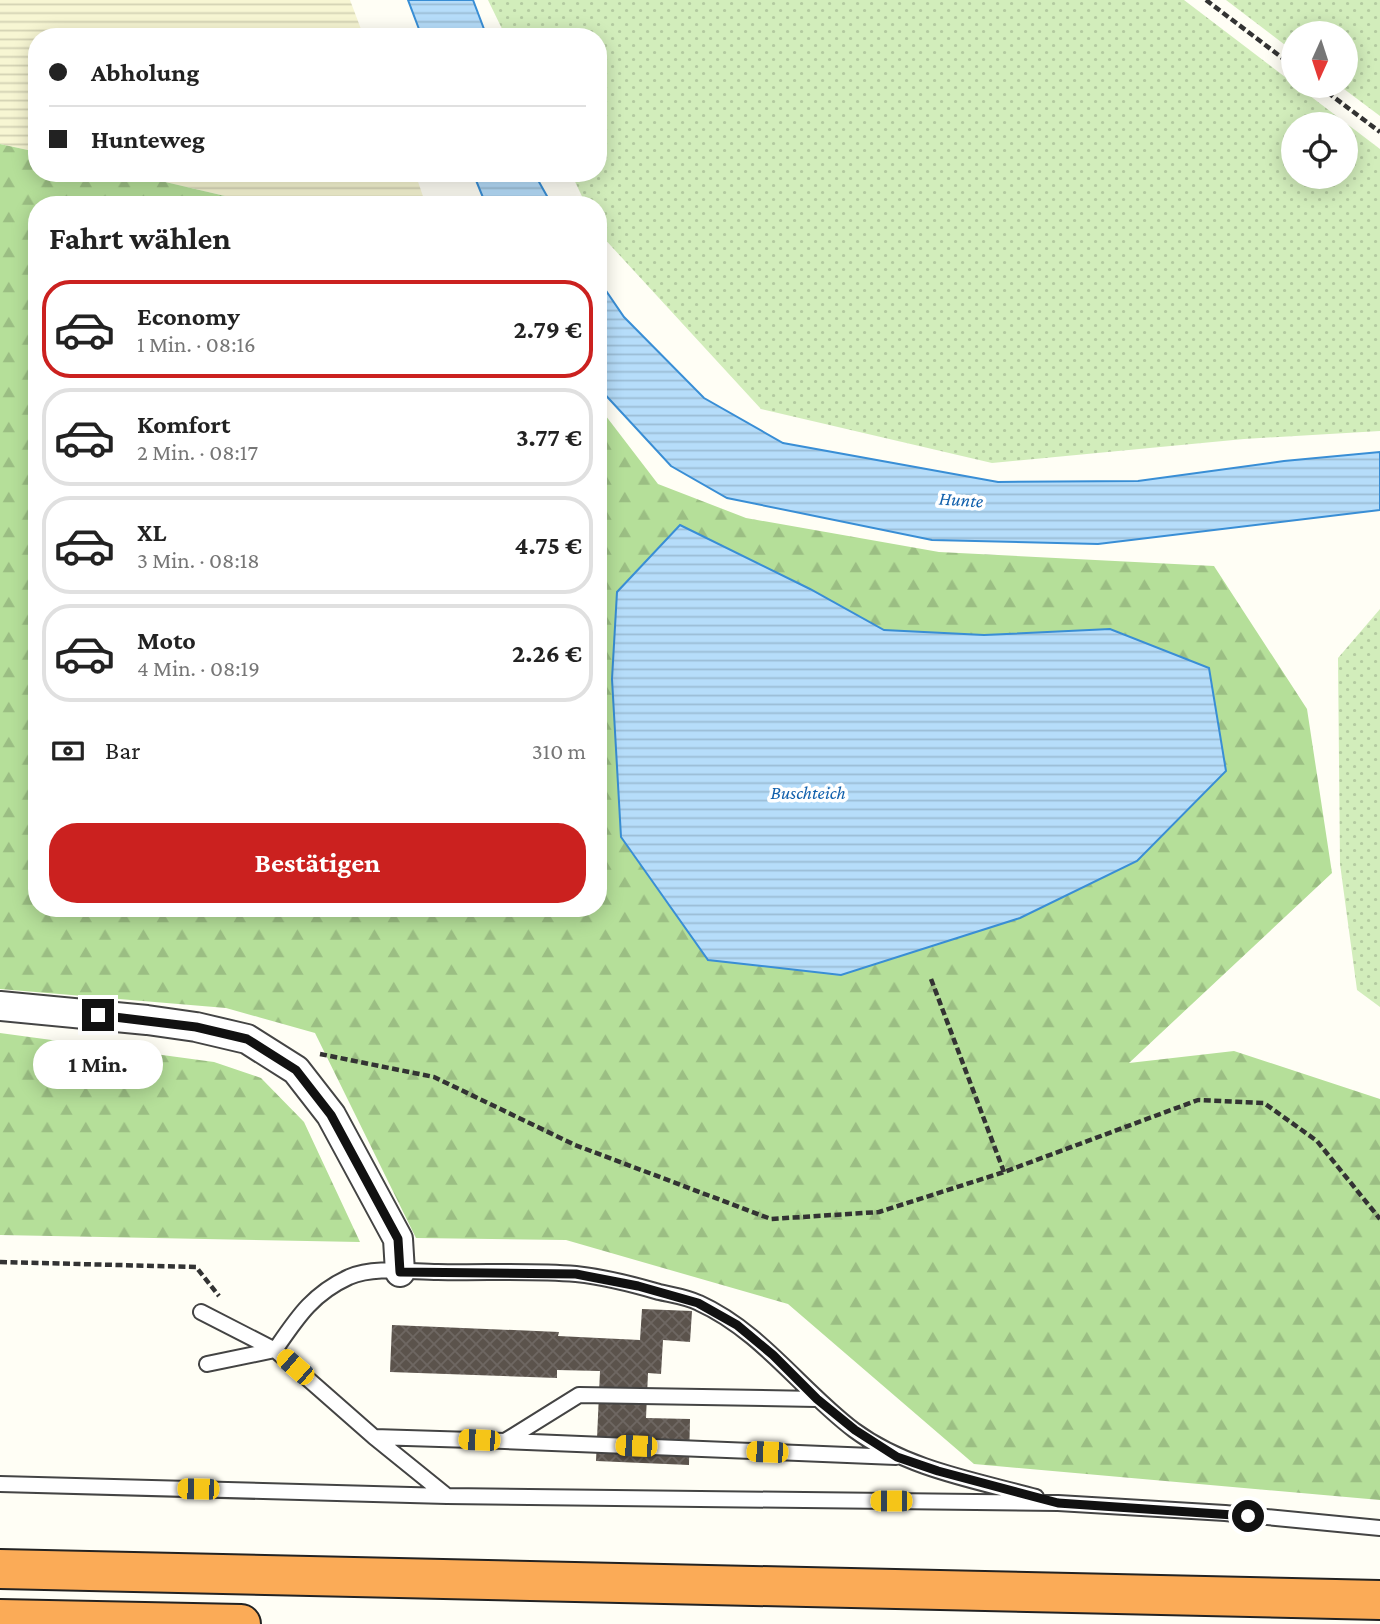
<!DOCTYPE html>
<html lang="de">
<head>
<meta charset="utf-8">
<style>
  body { margin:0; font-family:"Crimson Pro",serif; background:#f6f6f6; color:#222; height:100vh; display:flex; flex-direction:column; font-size:26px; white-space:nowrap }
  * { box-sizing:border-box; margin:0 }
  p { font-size:23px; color:#767676 }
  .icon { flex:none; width:38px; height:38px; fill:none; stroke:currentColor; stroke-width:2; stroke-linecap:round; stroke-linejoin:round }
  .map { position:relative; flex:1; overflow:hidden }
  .panel { position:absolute; left:28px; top:196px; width:579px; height:721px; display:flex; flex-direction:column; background:#fff; border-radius:28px; box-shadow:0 4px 18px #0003 }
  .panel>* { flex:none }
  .banner { position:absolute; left:28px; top:28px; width:579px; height:154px; border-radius:28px; box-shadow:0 4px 18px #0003; display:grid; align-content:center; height:154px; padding:0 21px; background:#fff }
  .needle { width:46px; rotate:183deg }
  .fabs { position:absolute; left:1281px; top:21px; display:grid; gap:14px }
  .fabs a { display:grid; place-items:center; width:77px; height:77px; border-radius:50%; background:#fff; box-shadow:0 4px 18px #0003; font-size:35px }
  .end { position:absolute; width:32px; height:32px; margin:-16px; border:9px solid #111; background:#fff; box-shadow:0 0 0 4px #fff }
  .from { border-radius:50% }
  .bubble { position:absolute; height:49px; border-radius:24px; background:#fff; box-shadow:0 4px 18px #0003; font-size:23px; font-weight:700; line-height:49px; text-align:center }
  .car { position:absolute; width:21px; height:42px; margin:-21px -10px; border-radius:9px; box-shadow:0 0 5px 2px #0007; background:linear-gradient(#f5c518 24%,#345 0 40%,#f5c518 0 76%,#345 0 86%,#f5c518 0) }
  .banner b { display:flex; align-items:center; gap:24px; height:66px; font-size:26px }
  .banner b+b { border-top:2px solid #e0e0e0 }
  .banner i { width:18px; height:18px; background:#222 }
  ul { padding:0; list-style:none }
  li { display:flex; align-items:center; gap:21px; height:98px; margin:0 14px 10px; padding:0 7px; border:4px solid #e0e0e0; border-radius:28px }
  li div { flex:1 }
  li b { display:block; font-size:26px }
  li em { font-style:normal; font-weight:700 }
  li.selected { border-color:#cb211f }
  li>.icon { width:63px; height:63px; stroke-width:1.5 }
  h2 { padding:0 21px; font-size:32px; line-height:84px }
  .pay { display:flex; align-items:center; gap:18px; height:77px; padding:0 21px; font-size:26px }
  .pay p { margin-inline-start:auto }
  .primary-button { display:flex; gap:14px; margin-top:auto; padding:14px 21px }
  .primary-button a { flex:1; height:80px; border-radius:28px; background:#cb211f; color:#fff; font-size:28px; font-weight:700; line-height:80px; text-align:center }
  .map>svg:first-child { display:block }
  .farmland { fill:url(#farmland-rules) }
  .green { fill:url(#green-dots); fill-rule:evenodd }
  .forest { fill:url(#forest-firs) }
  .water { fill:url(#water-rules); stroke:#398ed5; stroke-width:2 }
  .building { fill:url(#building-cross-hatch) }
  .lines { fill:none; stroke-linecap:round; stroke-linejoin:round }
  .lane-casing { stroke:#444; stroke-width:18 }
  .street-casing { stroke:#444; stroke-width:32 }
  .highway-casing { stroke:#222; stroke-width:42 }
  .path { stroke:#333; stroke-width:4.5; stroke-dasharray:7 3.5; stroke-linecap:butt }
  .lane { stroke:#fff; stroke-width:14 }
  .street { stroke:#fff; stroke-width:28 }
  .highway { stroke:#fbab57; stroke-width:38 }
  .route { stroke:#111; stroke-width:9 }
  .labels { text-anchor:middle; stroke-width:7; stroke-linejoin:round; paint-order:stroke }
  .water-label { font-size:19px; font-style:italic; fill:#1160ac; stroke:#fff }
</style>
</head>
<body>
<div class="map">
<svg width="1380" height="1624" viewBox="0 0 1380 1624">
  <defs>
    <pattern id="farmland-rules" width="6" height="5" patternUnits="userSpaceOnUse" patternTransform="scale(1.75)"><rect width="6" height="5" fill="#f7f6d3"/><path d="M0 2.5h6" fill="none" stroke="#d3d2b4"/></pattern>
    <pattern id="green-dots" width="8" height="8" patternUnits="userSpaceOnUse" patternTransform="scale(1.75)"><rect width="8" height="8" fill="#d2edbb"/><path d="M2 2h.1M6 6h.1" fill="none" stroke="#b3caa0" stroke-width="1.8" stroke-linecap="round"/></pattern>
    <pattern id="forest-firs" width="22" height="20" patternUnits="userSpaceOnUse" patternTransform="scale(1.75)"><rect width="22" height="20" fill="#b5df99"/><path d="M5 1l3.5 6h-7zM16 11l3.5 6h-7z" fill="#9bbe83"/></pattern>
    <pattern id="water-rules" width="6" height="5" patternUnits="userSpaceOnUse" patternTransform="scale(1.75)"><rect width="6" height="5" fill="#b6ddfa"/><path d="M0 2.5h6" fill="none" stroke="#9bbdd5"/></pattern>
    <pattern id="building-cross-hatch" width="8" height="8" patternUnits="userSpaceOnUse" patternTransform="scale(1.75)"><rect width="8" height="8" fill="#5b534c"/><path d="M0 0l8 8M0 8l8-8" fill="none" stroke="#6e6762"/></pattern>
  </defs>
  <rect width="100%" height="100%" fill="#fffef5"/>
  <path class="farmland" d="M0,0h350l14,37h-327v115l-37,-8z
    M127,173h288l11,32h-163z"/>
  <path class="green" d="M488,0h696l109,83v3h4l83,63v282l-136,8 -252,24 -231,-54 -160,-174 -2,-5 -1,-25h-12l-15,-32h27v-136h-92zM1293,124h53v53h-53z
    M1226,0h154v116l-40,-30h6v-53h-53v18z
    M1380,609v398l-23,-17 -17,-126 -2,-206z"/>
  <path class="forest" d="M0,144l37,8v21h90l136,32h-226v703h561l1,-501 59,77 88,34 193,34 275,14 93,143 25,164 -203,190 105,-12 146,48v401l-406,-36 -186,-160 -222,-64 -150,-2 -101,-205 -89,-25 -226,-19z
    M0,1033l214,29 47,16 43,44 56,120 -360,-7z"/>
  <path class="water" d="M408,0h65l14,37h-65z
    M473,173h61l18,32h-66z
    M598,279l26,38 80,81 79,45 215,39 140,-1 146,-20 96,-9v58l-282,34 -166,-4 -205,-42 -56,-32 -72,-78z
    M680,525l130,64 74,41 100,5 126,-6 99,39 17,103 -89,90 -117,57 -179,57 -133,-15 -87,-123 -9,-158 5,-87z"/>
  <path class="building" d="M642,1309l50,2 -2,31 -27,-2 -2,34 -13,-1 -2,45 44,1 -1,46 -93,-4 4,-90 -43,-1v8l-167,-6 2,-47 167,7 -1,4 82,4z"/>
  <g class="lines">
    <defs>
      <path id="lane" d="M201,1312l74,38 99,87 73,59 611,7 167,10 155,15
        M207,1364l68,-14c22,-32 37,-56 74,-73 26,-11 62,-5 89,-5 46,1 93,-2 138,2 27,3 56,10 83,18 13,3 28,5 40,11 62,28 102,87 155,127 53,39 120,50 182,67
        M374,1437l131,4 74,-46 238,4
        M505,1441l391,16
        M0,1484l447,12"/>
      <path id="street" d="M0,1006l147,14 49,7 51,12 49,31 35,45 67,124 2,33"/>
      <path id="highway" d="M0,1569l1380,31
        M0,1619l241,5"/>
    </defs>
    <use href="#lane" class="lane-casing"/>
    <use href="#street" class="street-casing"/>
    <use href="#highway" class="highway-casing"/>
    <path class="path" d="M1206,0l87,66
      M1319,86l61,46
      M931,979l73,193
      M320,1054l114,23 141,68 196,74 108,-7 125,-40 194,-72 66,3 53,38 63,78
      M0,1262l196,5 23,29"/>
    <use href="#lane" class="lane"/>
    <use href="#street" class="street"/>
    <use href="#highway" class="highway"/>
  </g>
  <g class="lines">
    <path class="route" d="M98,1015l98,12 51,12 49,31 35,45 67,124 2,33 176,2 62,12 60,17 39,22 36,30 44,44 38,31 42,27 41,14 120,32 190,13"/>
  </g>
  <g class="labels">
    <g class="water-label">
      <text transform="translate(961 499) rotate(4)" y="7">Hunte</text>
      <text x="808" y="799">Buschteich</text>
    </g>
  </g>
</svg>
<div class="fabs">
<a><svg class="needle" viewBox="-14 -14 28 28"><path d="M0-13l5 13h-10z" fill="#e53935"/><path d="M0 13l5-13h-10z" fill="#767676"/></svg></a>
<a><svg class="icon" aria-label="locate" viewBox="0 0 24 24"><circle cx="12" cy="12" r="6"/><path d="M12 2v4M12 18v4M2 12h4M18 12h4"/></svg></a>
</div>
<i class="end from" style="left:1248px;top:1516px"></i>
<i class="end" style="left:98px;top:1015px"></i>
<div class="bubble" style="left:33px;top:1040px;width:130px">1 Min.</div>
<i class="car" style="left:295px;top:1367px;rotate:311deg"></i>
<i class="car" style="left:479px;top:1440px;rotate:272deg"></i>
<i class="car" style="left:636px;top:1446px;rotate:272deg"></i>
<i class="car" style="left:767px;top:1452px;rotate:272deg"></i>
<i class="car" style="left:198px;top:1489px;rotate:271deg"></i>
<i class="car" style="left:891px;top:1501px;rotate:270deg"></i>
<div class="banner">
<b><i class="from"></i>Abholung</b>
<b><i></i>Hunteweg</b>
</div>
<section class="panel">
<h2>Fahrt wählen</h2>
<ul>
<li class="selected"><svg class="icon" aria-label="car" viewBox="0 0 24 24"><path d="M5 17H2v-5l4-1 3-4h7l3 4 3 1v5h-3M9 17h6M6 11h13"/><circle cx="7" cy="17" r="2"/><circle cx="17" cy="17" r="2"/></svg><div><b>Economy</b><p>1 Min. · 08:16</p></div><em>2.79 €</em></li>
<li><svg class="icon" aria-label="car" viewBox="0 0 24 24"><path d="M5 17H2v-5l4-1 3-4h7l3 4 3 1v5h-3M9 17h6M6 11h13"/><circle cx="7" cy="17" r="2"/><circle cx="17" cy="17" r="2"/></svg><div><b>Komfort</b><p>2 Min. · 08:17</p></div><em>3.77 €</em></li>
<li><svg class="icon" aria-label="car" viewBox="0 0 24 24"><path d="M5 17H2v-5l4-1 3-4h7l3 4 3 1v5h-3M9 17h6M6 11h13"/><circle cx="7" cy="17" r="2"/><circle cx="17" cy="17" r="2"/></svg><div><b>XL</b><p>3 Min. · 08:18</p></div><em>4.75 €</em></li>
<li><svg class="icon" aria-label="car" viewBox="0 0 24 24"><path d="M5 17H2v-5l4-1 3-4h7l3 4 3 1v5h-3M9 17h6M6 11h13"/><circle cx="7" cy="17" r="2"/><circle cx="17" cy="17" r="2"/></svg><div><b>Moto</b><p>4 Min. · 08:19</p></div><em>2.26 €</em></li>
</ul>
<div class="pay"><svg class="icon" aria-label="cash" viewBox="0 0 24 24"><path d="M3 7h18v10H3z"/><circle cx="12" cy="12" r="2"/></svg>Bar<p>310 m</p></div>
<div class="primary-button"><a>Bestätigen</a></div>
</section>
</div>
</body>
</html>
